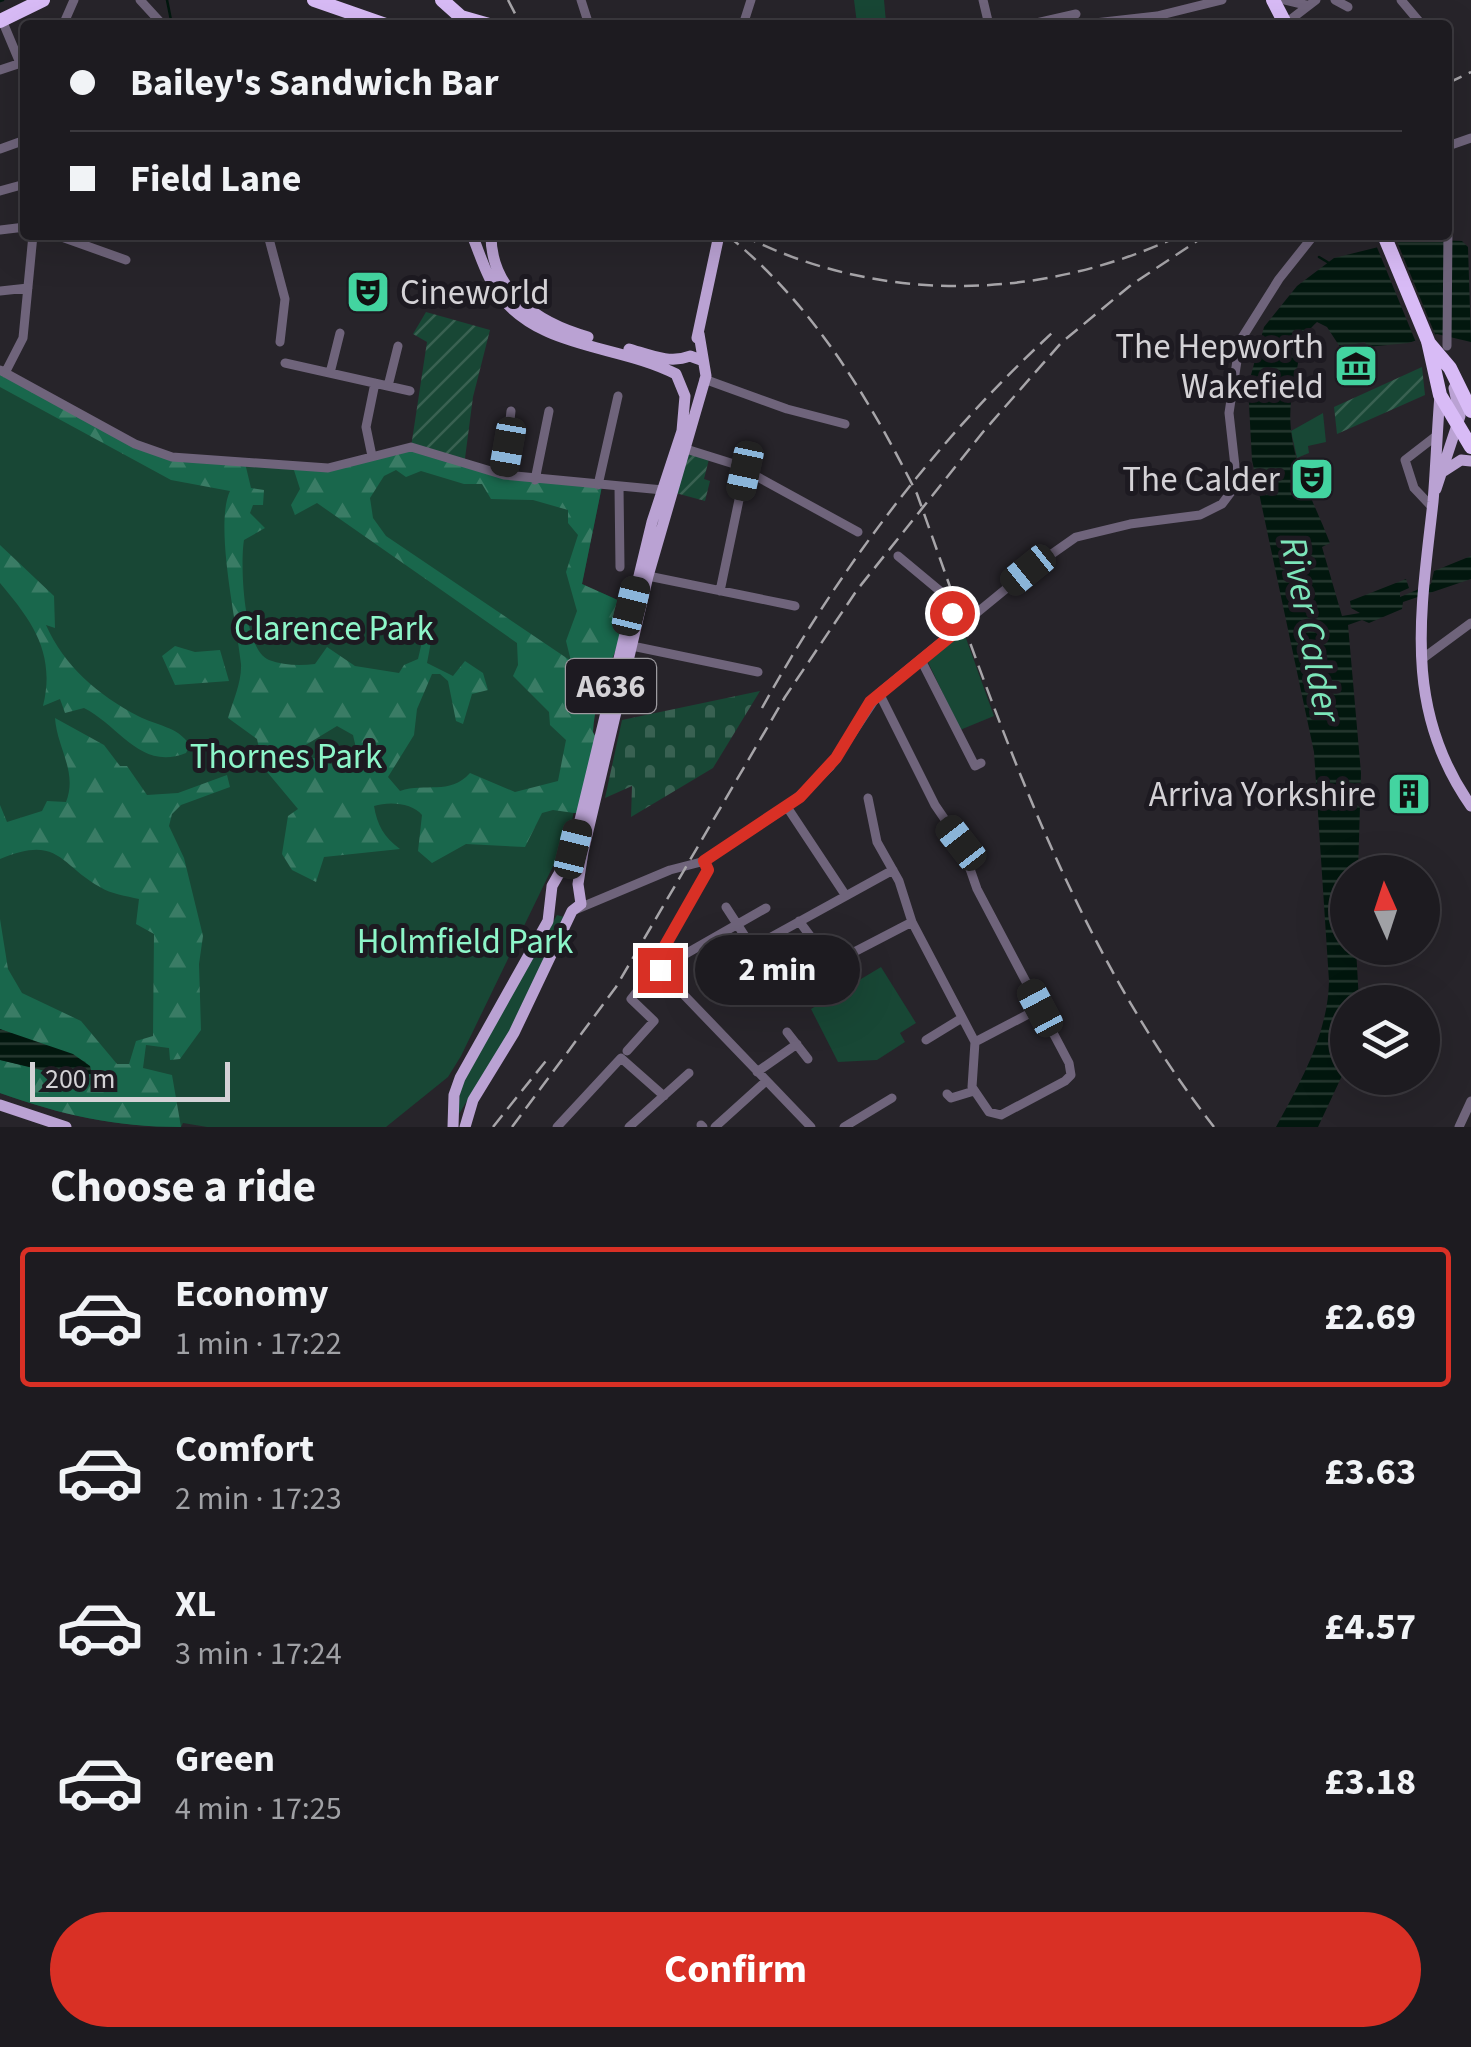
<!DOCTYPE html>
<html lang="en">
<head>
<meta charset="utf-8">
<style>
  body { margin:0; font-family:"Source Sans 3",sans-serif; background:#2a282d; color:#f1f3f6; height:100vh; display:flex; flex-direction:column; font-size:38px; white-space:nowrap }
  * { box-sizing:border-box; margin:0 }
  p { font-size:32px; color:#a0a1a5 }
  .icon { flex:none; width:55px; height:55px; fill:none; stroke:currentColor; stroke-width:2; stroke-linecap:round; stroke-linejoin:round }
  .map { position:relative; height:1127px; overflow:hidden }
  .drawer { display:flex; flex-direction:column; background:#1d1b20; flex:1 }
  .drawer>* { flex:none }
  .banner { position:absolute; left:20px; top:20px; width:1432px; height:220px; border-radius:10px; box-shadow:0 10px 40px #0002,0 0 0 2px #3b393e; display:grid; align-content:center; height:220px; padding:0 50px; background:#1d1b20 }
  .needle { width:65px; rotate:357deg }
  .tools { position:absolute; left:1330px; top:855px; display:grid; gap:20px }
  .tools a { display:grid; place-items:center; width:110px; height:110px; border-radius:50%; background:#1d1b20; box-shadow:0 10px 40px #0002,0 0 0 2px #3b393e; font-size:50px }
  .scale { position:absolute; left:30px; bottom:25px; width:200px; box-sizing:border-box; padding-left:10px; border:5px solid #d4d2d6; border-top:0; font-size:28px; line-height:35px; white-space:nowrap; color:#d4d2d6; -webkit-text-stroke:8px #1d1a21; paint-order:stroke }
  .end { position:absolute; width:45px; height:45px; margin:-22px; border:12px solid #d93025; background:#fff; box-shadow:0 0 0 5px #fff }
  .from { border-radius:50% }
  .bubble { position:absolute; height:70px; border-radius:35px; background:#1d1b20; box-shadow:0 10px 40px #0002,0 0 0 2px #3b393e; font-size:32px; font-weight:700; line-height:70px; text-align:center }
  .car { position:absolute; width:30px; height:60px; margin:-30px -15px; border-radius:12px; box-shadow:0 0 8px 2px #0007; background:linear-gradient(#222 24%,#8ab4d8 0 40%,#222 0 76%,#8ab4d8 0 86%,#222 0) }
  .banner b { display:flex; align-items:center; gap:35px; height:95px; font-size:38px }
  .banner b+b { border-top:2px solid #3b393e }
  .banner i { width:25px; height:25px; background:#f1f3f6 }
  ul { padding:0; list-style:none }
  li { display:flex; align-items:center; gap:30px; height:140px; margin:0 20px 15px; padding:0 30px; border:5px solid transparent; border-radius:10px }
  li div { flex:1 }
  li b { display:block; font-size:38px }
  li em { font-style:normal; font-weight:700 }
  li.selected { border-color:#d93025 }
  li>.icon { width:90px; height:90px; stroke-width:1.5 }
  h2 { padding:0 50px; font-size:45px; line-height:120px }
  .cta { display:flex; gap:20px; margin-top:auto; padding:20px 50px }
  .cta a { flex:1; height:115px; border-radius:60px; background:#d93025; color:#fff; font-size:40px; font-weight:700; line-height:115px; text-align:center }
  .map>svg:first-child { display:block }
  .green { fill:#184735 }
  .forest { fill:url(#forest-firs); fill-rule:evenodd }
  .cemetery { fill:url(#cemetery-stones) }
  .garden { fill:url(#garden-furrows) }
  .water { fill:url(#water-rules) }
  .pier { fill:#27242a }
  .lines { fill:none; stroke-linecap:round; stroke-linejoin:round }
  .stream { stroke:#02170e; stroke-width:2.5 }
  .minor { stroke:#6f647b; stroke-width:9 }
  .major { stroke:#baa2d3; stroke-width:11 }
  .highway { stroke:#d8bbf6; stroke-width:14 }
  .rail { stroke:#a7a5a9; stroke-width:2.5; stroke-dasharray:15 8; stroke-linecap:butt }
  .route { stroke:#d93025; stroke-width:12 }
  .labels { text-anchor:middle; stroke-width:10; stroke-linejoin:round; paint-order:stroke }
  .shield { fill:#1d1a21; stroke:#9d9ba0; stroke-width:2.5 }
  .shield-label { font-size:32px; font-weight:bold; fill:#d4d2d6 }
  .poi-label { font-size:35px; fill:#d4d2d6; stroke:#1d1a21; text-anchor:end }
  .park-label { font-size:35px; fill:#8df6c9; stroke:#1d1a21 }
  .water-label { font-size:38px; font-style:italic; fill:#7ce5b9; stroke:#1d1a21 }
</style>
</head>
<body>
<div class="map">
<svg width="1471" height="1127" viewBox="0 0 1471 1127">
  <defs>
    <pattern id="forest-firs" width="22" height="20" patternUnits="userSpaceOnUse" patternTransform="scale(2.5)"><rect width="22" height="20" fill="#19674c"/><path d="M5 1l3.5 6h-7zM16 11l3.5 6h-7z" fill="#3a7c65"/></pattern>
    <pattern id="cemetery-stones" width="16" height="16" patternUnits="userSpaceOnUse" patternTransform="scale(2.5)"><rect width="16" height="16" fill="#184735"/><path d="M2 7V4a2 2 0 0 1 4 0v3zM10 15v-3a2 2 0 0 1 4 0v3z" fill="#396152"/></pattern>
    <pattern id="garden-furrows" width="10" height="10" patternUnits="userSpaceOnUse" patternTransform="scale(2.5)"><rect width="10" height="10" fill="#184735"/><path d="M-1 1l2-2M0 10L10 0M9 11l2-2" fill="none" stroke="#396152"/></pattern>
    <pattern id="water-rules" width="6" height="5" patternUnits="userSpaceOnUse" patternTransform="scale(2.5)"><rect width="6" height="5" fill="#02170e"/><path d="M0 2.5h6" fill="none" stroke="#263830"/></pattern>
  </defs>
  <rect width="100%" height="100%" fill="#27242a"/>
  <path class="green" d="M854,0h30l2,22 -29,2z
    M0,370l160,83 65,10 239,3 138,20 -20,98 40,18 -21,73 -31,156 -109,225 -13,21 -62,50h-179l-24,-4 -2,4c-66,0 -119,-12 -181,-34z
    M1323,413l3,29 -18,4 1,7 -12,5 -6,-27z
    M963,630l31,86 -34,14 -32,-68z
    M557,915l7,2 -57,120 -50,80 4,-31z
    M881,967l35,56 -16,10 5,9 -28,18 -39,2 -27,-53z"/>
  <path class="forest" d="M0,370l160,83 85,10 6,25 13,2 -1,15h-10l-3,8 15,15 -21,12c-4,23 -1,110 25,120 13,5 30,6 46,4l12,-17 28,19 44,7 5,-8 14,-6 7,-30 8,2 -6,32 26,13 12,-15 18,12 5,17 -16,4 -9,30 -7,-3 -8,-40 -8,-7h-8l-15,35 -3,26 -26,42 12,14c26,-9 49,5 70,-18l45,19 43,-11 8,-41 -16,-15 -1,-13 -36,-36 5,-11 -1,-22 -200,-140 -22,12 -4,-10 9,-16 -7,-22 35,1 73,-20 63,18 138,20 -20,98 49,22c-12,48 -34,72 -38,126l6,10 -18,72 -28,-4 -11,3 -17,34 -59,-3 -34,19 -14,-12 4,-36c-9,-12 -33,-14 -48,-9 3,19 10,31 26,43l-76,8 -8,25 -24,-12 -10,-16 6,-38 10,-7 -35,-42 -6,-28 -29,-21c5,-17 14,-37 13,-54 -4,-40 -27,-139 -11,-173l-59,-11 -171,-93zM396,470l10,7 15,-6 43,13h18l9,15 42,1 35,10v13l10,12 -12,37 11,39 -11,30 5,20 -185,-125 -13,-18 -3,-20 14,-22zM337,726l16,9 3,13 -10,20c-16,-1 -24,-12 -40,-10l-2,-12z
    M0,545l54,51 1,32 -9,-3c18,41 52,70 92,91 19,10 39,10 52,29l-4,8c-46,18 -66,-27 -102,-45l-19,5 -5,-14 -17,7c13,-53 -11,-85 -43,-123z
    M175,646l20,6 25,-2 9,31 -54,4 -13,-29z
    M55,718l49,27 16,21h7l20,29 31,-2 49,-18 3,12 -49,18 -9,9 -3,12 15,32 19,78 -4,28 2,66 -21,29 -10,1 -1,-12 -23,-3 -3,23 29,7 9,52c-66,0 -119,-12 -181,-34v-33l75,17 11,-15 -86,-33v-110l8,50 14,24 59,28 36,43h12l7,-23 17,-5 1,-102 -18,-10 3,-25c-13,-3 -28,-5 -39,-12 -40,-22 -41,-53 -100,-28v-54l7,17 35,-11 5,-10 19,1c12,-30 -9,-54 -11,-84z"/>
  <path class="cemetery" d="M760,691l-47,77 -82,49 1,-31 -27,12 17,-78z"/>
  <path class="garden" d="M426,312l64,18 -17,67 -9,69 -53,-19 16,-105 -14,-8z
    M1422,367l3,28 -88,39 -3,-27z
    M686,449l24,6 -6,24 6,2 -5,20 -33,-9z"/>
  <path class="water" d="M1411,239l51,2 6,6 3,95 -34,-8 -29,9 -41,4 -2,-5 -25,5 -13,-20 -10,-5c-18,15 -17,37 -22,57 -16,64 12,105 35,164l-8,4 20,69 18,-3 -9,-5 -1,-7 56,-22 3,9 -9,4v5l31,-13 3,-13 37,-15v23l-68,23 -1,7 -33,14 -7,-3 -14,5 13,148 -3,99h-10v76h8l3,54h-11l-1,63 -29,62h-42c25,-46 52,-93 53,-146l-15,-229 -62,-292 -4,-74 16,-59 33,-41 37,-28z
    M0,1029l73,25 17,12 2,8 -30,1 -62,-15z"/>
  <path class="pier" d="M1396,239l41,100 -20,6 -41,-100z"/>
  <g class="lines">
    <path class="stream" d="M167,0l5,25
      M0,1l3,-1
      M1319,257l10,6"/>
    <path class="minor" d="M140,0l23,25
      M581,0l8,25
      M983,0l6,25
      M1285,0l21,5
      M1335,0l13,7
      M1401,0l21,25
      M2,20l18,43
      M1286,23l30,-23
      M1032,24l44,-10
      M63,25l11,-25
      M743,25l8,-25
      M1077,25l80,-9 65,-16
      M0,70l21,-7
      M1448,146l23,-8
      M0,149l25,-9
      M0,191l25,-7
      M0,230l25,-3
      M56,235l70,25
      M268,235l17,64 -5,43
      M0,291l28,-3
      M1447,346l1,-119
      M285,363l125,28
      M0,370l135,74 37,13 156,11 83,-21 93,28 159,15
      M5,373l18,-35 10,-103
      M330,373l10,-40
      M704,379l83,30 58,15
      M388,386l10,-40
      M686,449l48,15 124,68
      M372,456l-6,-29 9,-44
      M504,475l7,-64
      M535,480l14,-69
      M598,485l20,-89
      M619,487l1,80
      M1432,507l-18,-19 -9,-28 31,-24
      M898,556l48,40 12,34
      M648,576l147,30
      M720,591l25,-120
      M632,646l126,26
      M1422,659l49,-36
      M921,660l54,106 6,-3
      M868,798l9,44 22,39 13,41 63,120 -3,45 17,25 12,3 64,-34 6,-6 -2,-12 -92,-174 -16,-46 -26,-38 -56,-112
      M787,807l59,89
      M705,861l3,9 -46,81 -2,19 151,157
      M726,907l24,37
      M577,909l93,-39 35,-9 82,-54 43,-40 49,-74 150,-123 47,-33 54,-13 70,-9 22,-11 12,-16 2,-13 -7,-62 11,-72 39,-62 35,-44
      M799,921l32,43 81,-42
      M675,960l91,-52
      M750,961l-6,-9 149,-82
      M787,1032l21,27
      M926,1040l36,-22
      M975,1042l65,-34
      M627,1051l27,-30 -23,-22 20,-25 9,-4
      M757,1072l40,-28
      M947,1094l4,4 23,-7
      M701,1125l2,2
      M557,1127l64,-69 43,38
      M629,1127l60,-54
      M715,1127l51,-46
      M844,1127l48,-29
      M1459,1127l12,-26"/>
    <path class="major" d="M491,235c0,57 47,88 97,102
      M697,338l22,-103
      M629,349c21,6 41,15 61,7l11,4
      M1440,395c-3,36 -4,72 -7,107 -12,109 -31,206 38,304
      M1444,471l17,-11 10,1
      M1436,489l24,-73 -6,-28
      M0,1105l66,22
      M453,1127l1,-32 6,-17 88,-157 4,-35 21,-37 79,-327 30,-91 3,-35 -9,-22c-58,-30 -136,-24 -178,-81 -12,-17 -18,-39 -26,-58
      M465,1127l8,-27 41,-67 58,-122 9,-7 -3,-20 5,-32 65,-276 58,-200 -7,-42"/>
    <path class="highway" d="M314,0l72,25
      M442,0l28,25
      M1273,0l13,25
      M461,17l28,8
      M0,21l43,-21
      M1384,235l44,106 12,54 31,52
      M1428,342l22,26 21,43"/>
    <path class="rail" d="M508,0l13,25
      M1448,83l23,-11
      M727,235c85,68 142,163 190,259 78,218 152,447 297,633
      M742,235c138,70 300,66 439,0
      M762,708c77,-139 173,-267 290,-375
      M493,1127l56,-70
      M512,1127l104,-140 169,-290 72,-107 126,-158 78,-89 70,-58 75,-50"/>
  </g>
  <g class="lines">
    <path class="route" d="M660,970l2,-19 46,-81 -4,-9 96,-64 36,-39 34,-56 88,-72 -6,-17"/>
  </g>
  <defs>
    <symbol id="theatre-square" viewBox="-11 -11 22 22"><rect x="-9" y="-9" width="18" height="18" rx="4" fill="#43d4a0" stroke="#1d1a21"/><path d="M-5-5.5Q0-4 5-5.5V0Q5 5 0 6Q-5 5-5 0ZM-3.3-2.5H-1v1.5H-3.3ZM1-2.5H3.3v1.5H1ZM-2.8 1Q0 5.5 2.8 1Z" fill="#111"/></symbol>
    <symbol id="museum-square" viewBox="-11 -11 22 22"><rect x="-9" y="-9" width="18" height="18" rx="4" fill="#43d4a0" stroke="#1d1a21"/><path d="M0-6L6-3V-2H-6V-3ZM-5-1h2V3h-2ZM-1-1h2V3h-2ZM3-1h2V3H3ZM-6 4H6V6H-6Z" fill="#111"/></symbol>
    <symbol id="building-square" viewBox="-11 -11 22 22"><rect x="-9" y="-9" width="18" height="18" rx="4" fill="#43d4a0" stroke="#1d1a21"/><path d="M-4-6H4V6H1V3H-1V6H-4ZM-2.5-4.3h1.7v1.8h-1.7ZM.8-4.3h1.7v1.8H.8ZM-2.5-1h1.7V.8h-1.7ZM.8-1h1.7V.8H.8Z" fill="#111"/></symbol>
  </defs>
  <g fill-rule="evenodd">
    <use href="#theatre-square" x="343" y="267" width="50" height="50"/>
    <use href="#museum-square" x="1331" y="341" width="50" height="50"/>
    <use href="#theatre-square" x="1287" y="454" width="50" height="50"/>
    <use href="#building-square" x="1384" y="769" width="50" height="50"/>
  </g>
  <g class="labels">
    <rect class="shield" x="566" y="659" width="90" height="54" rx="8"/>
    <g class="shield-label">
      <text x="611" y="697">A636</text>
    </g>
    <g class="poi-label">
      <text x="400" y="304" text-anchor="start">Cineworld</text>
      <text x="1324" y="358">The Hepworth<tspan x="1324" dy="40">Wakefield</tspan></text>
      <text x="1280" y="491">The Calder</text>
      <text x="1376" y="806">Arriva Yorkshire</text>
    </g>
    <g class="park-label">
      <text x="334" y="640">Clarence Park</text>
      <text x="286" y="768">Thornes Park</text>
      <text x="465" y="953">Holmfield Park</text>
    </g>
    <g class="water-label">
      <text transform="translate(1311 629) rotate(79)" y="13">River Calder</text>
    </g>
  </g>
</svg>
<div class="tools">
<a><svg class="needle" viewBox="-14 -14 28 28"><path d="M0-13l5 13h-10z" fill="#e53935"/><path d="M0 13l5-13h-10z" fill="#a0a1a5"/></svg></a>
<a><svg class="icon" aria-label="layers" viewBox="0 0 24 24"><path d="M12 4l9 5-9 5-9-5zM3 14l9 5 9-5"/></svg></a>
</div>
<div class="scale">200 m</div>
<i class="end from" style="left:952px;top:613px"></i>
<i class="end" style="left:660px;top:970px"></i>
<div class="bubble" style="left:695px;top:935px;width:165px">2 min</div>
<i class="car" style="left:508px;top:447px;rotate:190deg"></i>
<i class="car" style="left:745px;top:471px;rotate:192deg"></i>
<i class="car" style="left:1028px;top:570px;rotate:231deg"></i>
<i class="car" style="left:631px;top:606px;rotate:14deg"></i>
<i class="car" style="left:961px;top:843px;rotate:322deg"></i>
<i class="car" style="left:573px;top:849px;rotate:14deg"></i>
<i class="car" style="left:1040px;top:1008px;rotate:332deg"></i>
<div class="banner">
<b><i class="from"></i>Bailey's Sandwich Bar</b>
<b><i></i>Field Lane</b>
</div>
</div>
<section class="drawer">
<h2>Choose a ride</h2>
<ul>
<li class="selected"><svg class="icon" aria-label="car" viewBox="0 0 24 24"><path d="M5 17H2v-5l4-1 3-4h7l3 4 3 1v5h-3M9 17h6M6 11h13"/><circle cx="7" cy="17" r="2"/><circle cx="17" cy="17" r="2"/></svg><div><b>Economy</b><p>1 min · 17:22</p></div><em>£2.69</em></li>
<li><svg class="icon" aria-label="car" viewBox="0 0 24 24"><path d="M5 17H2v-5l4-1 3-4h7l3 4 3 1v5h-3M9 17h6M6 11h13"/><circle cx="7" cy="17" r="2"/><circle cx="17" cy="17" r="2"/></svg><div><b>Comfort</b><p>2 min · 17:23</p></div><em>£3.63</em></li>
<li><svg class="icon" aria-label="car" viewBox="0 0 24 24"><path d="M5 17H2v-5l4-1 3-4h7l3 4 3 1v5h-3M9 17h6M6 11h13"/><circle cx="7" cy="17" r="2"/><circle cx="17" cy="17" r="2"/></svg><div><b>XL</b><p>3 min · 17:24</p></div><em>£4.57</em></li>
<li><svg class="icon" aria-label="car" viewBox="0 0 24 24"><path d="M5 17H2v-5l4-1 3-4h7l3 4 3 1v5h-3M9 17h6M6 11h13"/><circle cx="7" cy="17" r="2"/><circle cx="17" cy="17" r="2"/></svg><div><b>Green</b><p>4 min · 17:25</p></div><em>£3.18</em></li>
</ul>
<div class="cta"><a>Confirm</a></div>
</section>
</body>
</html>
